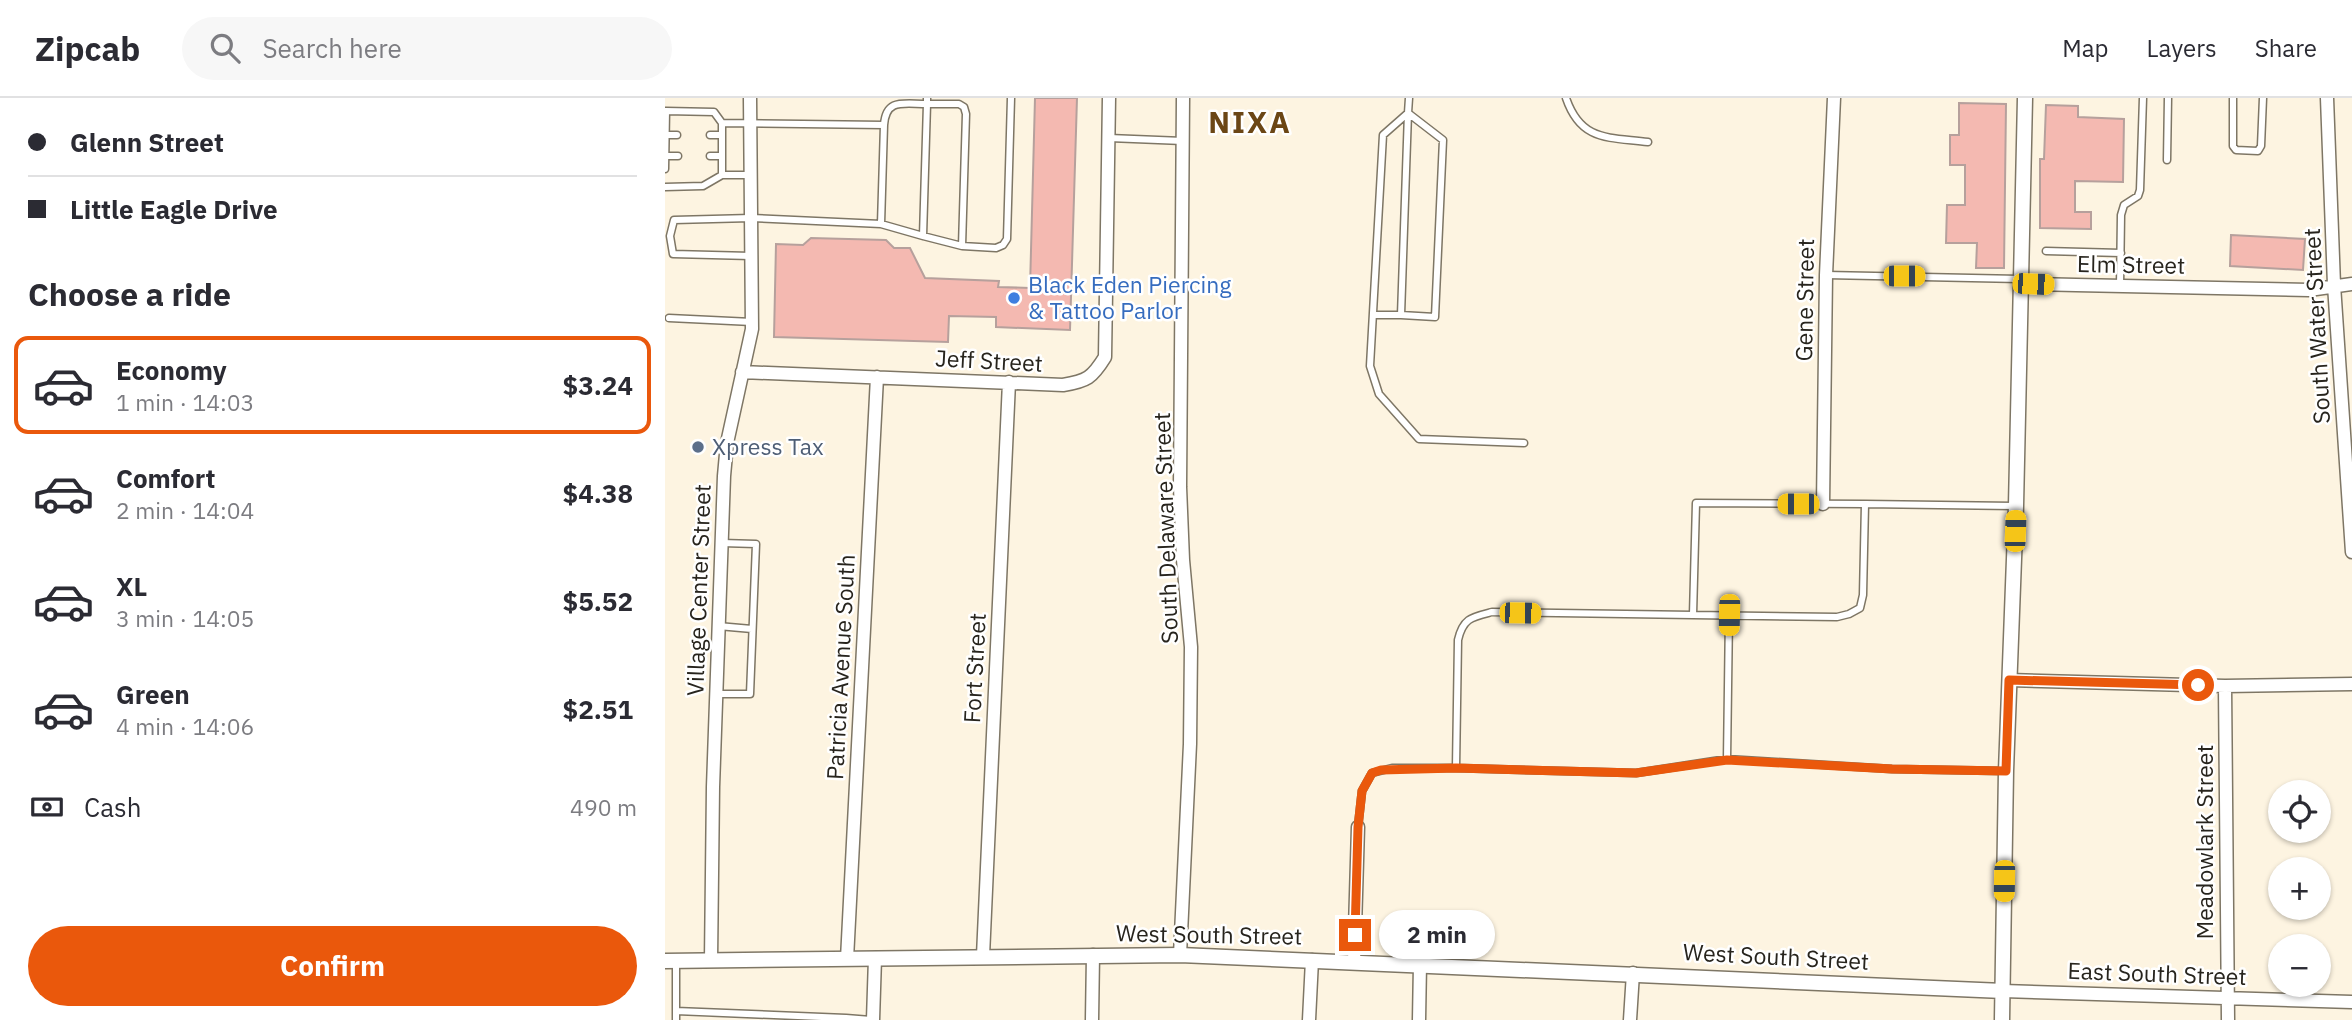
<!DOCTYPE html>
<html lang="en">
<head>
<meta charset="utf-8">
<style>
  body { margin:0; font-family:"IBM Plex Sans",sans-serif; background:#f7f7f7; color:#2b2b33; height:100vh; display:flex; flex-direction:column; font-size:26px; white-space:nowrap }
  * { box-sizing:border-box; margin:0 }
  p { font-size:23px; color:#7c7c81 }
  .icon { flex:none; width:38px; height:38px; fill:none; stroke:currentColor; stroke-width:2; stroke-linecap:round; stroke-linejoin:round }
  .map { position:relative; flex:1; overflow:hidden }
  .side { display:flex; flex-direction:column; background:#fff; width:665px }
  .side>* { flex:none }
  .hud { display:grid; align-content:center; height:154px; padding:0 28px; background:#fff }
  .buttons { position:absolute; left:1603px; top:682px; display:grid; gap:14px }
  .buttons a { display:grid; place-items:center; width:63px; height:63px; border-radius:50%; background:#fff; box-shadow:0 2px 5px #0004; font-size:35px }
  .end { position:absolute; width:32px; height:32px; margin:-16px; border:9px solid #ea580c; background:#fff; box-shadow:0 0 0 4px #fff }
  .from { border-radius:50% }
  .bubble { position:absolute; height:49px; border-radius:24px; background:#fff; box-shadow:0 2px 5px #0004; font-size:23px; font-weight:800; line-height:49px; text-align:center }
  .car { position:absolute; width:21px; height:42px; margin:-21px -10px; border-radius:9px; box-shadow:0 0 5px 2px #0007; background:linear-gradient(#f5c518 24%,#345 0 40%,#f5c518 0 76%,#345 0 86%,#f5c518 0) }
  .hud b { display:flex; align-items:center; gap:24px; height:66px; font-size:26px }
  .hud b+b { border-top:2px solid #e1e1e2 }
  .hud i { width:18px; height:18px; background:#2b2b33 }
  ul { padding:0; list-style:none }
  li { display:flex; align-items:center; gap:21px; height:98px; margin:0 14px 10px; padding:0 14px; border:4px solid transparent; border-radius:14px }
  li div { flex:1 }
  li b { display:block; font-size:26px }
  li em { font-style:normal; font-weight:800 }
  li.active { border-color:#ea580c }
  li>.icon { width:63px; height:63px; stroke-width:1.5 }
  h2 { padding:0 28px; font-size:32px; line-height:84px }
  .pay { display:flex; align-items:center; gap:18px; height:77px; padding:0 28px; font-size:26px }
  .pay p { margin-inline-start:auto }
  .button { display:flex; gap:14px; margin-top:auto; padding:14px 28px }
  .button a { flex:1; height:80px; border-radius:42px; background:#ea580c; color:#fff; font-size:28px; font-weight:800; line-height:80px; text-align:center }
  header { display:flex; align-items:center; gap:42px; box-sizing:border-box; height:98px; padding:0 35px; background:#fff; border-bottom:2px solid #e1e1e2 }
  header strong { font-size:33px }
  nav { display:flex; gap:38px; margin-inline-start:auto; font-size:24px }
  .search { width:490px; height:63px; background:#f7f7f7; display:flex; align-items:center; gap:18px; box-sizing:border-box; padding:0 24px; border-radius:38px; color:#7c7c81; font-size:26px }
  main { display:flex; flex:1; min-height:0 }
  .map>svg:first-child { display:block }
  .building { fill:#f4b9b1; stroke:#b6a09c; stroke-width:2 }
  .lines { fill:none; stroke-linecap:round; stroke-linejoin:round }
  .service-casing { stroke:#7e7665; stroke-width:9 }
  .minor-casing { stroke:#7e7665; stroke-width:15 }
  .tertiary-casing { stroke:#7e7665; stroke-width:17 }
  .service { stroke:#fff; stroke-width:6 }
  .minor { stroke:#fff; stroke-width:12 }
  .tertiary { stroke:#fff; stroke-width:14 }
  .route { stroke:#ea580c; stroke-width:9 }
  .shop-dot { fill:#3f7fe0; stroke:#fff; stroke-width:2.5 }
  .service-dot { fill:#5c6f8a; stroke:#fff; stroke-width:2.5 }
  .labels { text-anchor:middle; stroke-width:5; stroke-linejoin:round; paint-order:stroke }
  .street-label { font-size:23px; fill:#27241d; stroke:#fff }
  .shop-label { font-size:23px; fill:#366cbe; stroke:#fff; text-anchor:start }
  .service-label { font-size:23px; fill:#4e5e75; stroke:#fff; text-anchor:start }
  .district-label { font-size:30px; font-weight:bold; letter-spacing:2px; fill:#6b4615; stroke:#fff }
</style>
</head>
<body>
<header>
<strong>Zipcab</strong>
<div class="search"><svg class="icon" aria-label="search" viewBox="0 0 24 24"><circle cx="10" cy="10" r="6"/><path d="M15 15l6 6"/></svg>Search here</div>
<nav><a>Map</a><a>Layers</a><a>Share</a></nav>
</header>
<main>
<section class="side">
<div class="hud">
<b><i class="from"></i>Glenn Street</b>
<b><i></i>Little Eagle Drive</b>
</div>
<h2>Choose a ride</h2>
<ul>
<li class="active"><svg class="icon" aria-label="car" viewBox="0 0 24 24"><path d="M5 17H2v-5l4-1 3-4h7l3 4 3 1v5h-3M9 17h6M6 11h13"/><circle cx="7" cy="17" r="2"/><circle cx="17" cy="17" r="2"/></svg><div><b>Economy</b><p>1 min · 14:03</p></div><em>$3.24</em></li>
<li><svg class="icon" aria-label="car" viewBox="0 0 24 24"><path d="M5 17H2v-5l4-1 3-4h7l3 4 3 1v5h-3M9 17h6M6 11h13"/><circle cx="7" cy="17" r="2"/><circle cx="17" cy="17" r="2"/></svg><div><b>Comfort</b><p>2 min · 14:04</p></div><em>$4.38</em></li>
<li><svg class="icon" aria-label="car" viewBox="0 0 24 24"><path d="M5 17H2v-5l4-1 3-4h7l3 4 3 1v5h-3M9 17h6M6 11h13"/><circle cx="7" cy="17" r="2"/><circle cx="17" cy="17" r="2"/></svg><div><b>XL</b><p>3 min · 14:05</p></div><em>$5.52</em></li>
<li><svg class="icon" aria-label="car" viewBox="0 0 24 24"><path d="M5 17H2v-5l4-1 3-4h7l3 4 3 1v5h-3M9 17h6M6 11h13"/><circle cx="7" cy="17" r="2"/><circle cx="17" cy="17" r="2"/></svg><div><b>Green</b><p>4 min · 14:06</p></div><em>$2.51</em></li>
</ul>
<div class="pay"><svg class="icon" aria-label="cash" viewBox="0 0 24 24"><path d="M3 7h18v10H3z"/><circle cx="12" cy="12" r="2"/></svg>Cash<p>490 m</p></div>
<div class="button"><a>Confirm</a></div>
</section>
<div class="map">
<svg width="1687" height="922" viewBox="0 0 1687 922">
  <rect width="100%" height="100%" fill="#fdf4e1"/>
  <path class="building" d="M370,0h42l-7,232 -74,-3v-10l-47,-1 -1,26 -174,-5 2,-93 27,1 8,-7 75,2 8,8h16l15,30 74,3 -1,6 32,1z
    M1294,5l47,1 -2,164h-28l1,-25h-31l1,-38h18v-40h-15v-30h9z
    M1381,7l32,1v11l46,2 -1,63 -48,-1v31h16v17l-51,-1v-69h4z
    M1566,137l74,4 -2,31 -73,-4z"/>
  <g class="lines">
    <defs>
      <path id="service" d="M262,0v6h32l5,3 2,7 -4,132 34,2 7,-3 4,-6 4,-141
        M901,0c15,44 43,39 82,44
        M1568,0v48l3,4 22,1 3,-5 2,-48
        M743,15l35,27 -8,177 -34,-2 7,-202 1,-15
        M743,15l-25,22 -13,231 9,28 40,45 105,4
        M219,27c2,-27 19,-21 43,-21l-4,132 39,10
        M0,37h12
        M45,37h12
        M444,40l74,3
        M0,58h13
        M45,58h12
        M1502,62l1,-62
        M0,71l1,-58 48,1 8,11
        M85,77h-28v-52l162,2 -3,99 -130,-6 -77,2 -4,16 3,18 78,2
        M0,89l38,-1 19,-11
        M216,126l42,12
        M1381,153l75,2
        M1161,177l194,4
        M1455,188l1,-71 3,-10 14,-9 2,-6 3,-92
        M708,217h28
        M4,220l83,4
        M1028,517l144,2 12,-3 11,-6 3,-13 2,-91 149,2
        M53,528l34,3
        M51,596h34l6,-150 -34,-1
        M1062,661l2,-144
        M791,670l180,5 91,-14 165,10 113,2
        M693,729l4,-36 10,-18 20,-5h64l2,-128c5,-22 14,-23 34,-28l201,3 3,-112 169,1
        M11,913l170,7
        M11,922v-58
        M180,922l1,-2 25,2"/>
      <path id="minor" d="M1662,0l7,187 18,267
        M1355,181l13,5 43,1 233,5 43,-6
        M77,274l321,13c24,-4 29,-7 42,-28l4,-259
        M1158,406l3,-229 8,-177
        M1344,582l216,6 127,-2
        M1560,588l3,334
        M515,857l10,-211 1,-97 -8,-87 -3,-73 3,-389
        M318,858l26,-574
        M182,861l30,-582
        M46,862l2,-173 11,-311 3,-33 25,-114 -2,-231
        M689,864l4,-135
        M1338,893l349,11
        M208,922l2,-62
        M427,922l1,-65
        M644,922l3,-60
        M754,922l1,-56
        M965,922l3,-47"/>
      <path id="tertiary" d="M0,863l515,-6 823,36
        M1337,922l4,-249 10,-265 9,-408"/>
    </defs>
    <use href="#service" class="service-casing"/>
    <use href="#minor" class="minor-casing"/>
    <use href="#tertiary" class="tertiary-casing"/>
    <use href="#service" class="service"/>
    <use href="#minor" class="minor"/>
    <use href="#tertiary" class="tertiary"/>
  </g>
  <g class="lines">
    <path class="route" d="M690,837l3,-108 4,-36 10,-18 9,-3 75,-2 180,5 91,-13 165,9 114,2 3,-91 189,5"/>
  </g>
  <circle class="shop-dot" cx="349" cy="200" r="7"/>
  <circle class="service-dot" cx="33" cy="349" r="7"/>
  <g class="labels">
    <g class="street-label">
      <text transform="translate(1466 167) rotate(1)" y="8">Elm Street</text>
      <text transform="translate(1140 202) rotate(-89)" y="8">Gene Street</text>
      <text transform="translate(1652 228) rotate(-93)" y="8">South Water Street</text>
      <text transform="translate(324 263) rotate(3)" y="8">Jeff Street</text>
      <text transform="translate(501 430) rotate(-92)" y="8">South Delaware Street</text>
      <text transform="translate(34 492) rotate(-88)" y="8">Village Center Street</text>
      <text transform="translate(176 569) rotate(-87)" y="8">Patricia Avenue South</text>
      <text transform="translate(310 570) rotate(-87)" y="8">Fort Street</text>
      <text transform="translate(1540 744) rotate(-90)" y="8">Meadowlark Street</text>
      <text transform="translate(544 837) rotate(1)" y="8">West South Street</text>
      <text transform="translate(1111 859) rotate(3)" y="8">West South Street</text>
      <text transform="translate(1492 876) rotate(2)" y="8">East South Street</text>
    </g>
    <g class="shop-label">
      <text x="363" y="195">Black Eden Piercing<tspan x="363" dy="26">&amp; Tattoo Parlor</tspan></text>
    </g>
    <g class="service-label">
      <text x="47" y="357">Xpress Tax</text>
    </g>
    <g class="district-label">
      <text x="585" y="35">NIXA</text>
    </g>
  </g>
</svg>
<div class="buttons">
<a><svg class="icon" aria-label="locate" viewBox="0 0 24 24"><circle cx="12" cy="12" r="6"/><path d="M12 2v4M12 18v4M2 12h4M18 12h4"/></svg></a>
<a>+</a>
<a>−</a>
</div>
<i class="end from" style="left:1533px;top:587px"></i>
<i class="end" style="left:690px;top:837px"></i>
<div class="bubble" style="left:714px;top:812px;width:116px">2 min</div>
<i class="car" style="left:1239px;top:178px;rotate:90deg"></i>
<i class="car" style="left:1368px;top:186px;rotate:92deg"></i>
<i class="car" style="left:1133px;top:406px;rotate:270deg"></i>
<i class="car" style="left:1350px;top:433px;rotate:2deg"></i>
<i class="car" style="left:855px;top:515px;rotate:91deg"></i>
<i class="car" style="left:1064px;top:517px;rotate:181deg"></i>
<i class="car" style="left:1339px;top:783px;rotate:181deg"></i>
</div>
</main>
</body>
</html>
